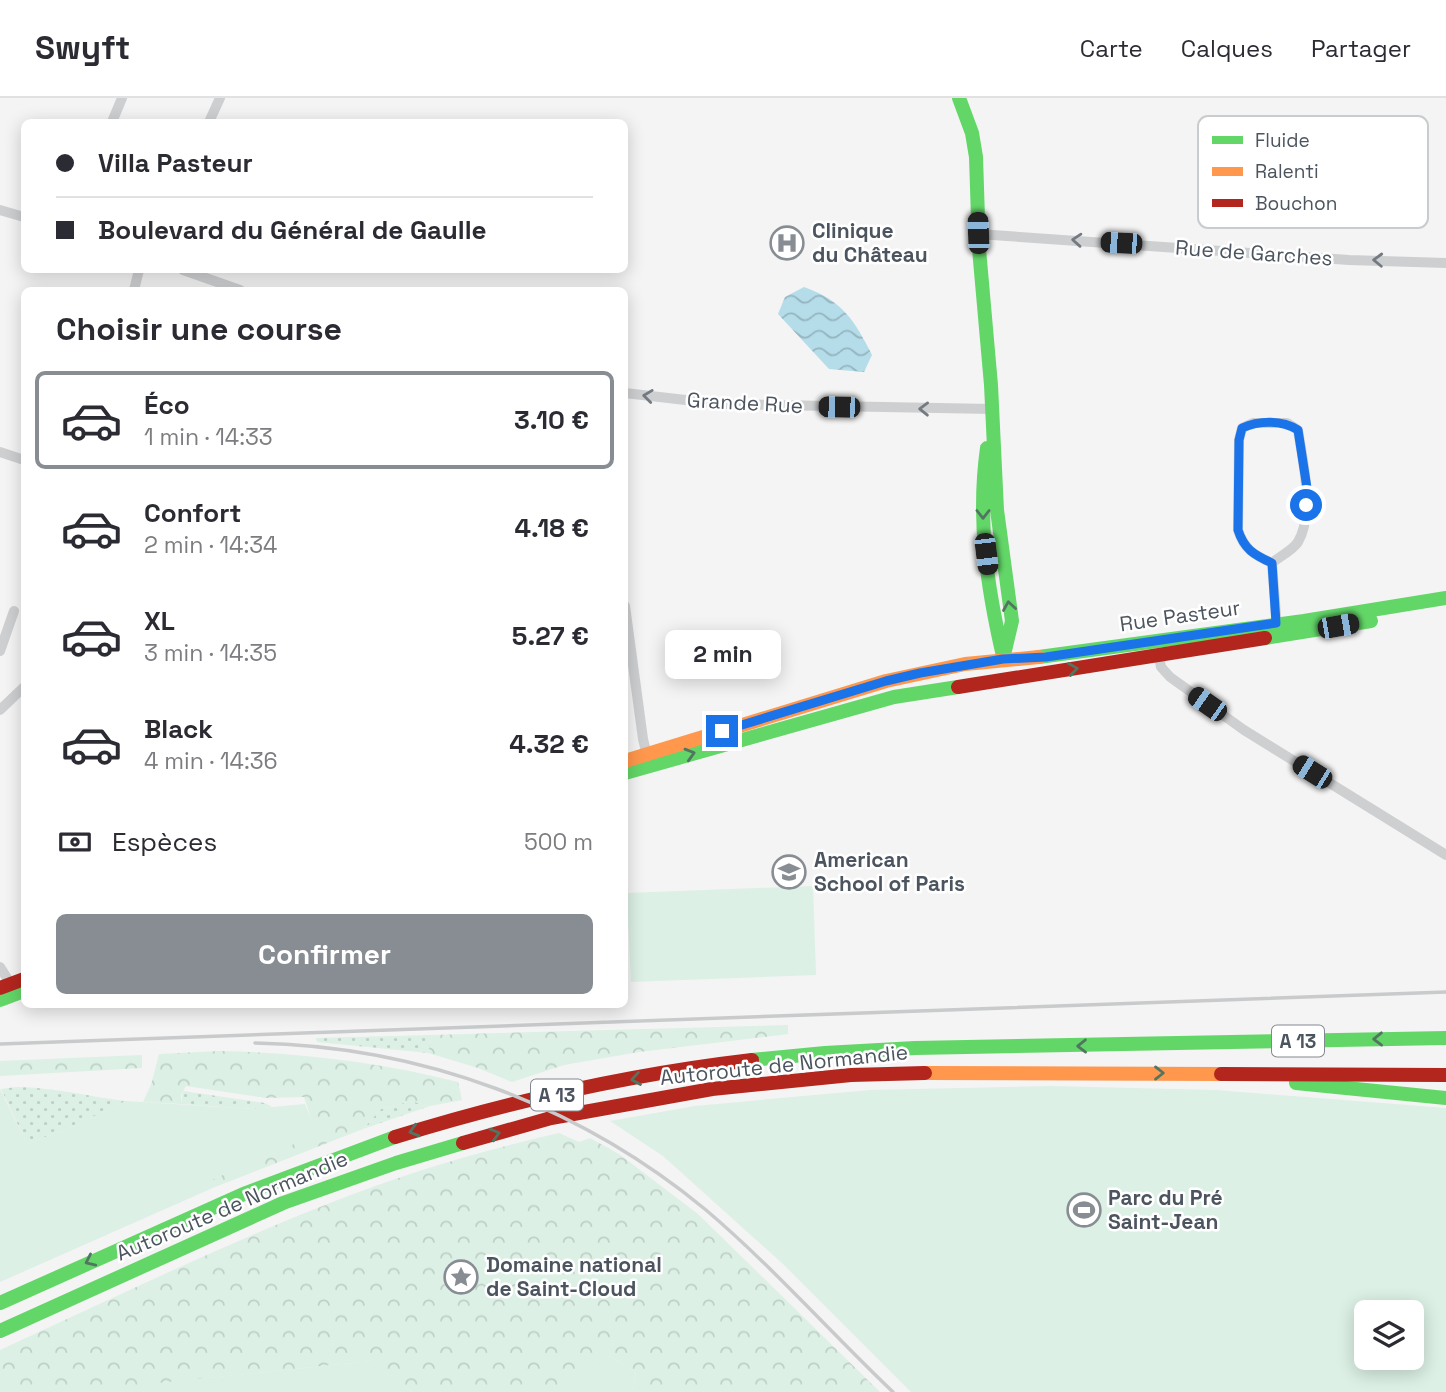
<!DOCTYPE html>
<html lang="fr">
<head>
<meta charset="utf-8">
<style>
  body { margin:0; font-family:"Space Grotesk",sans-serif; background:#f2f2f3; color:#2b2b33; height:100vh; display:flex; flex-direction:column; font-size:26px; white-space:nowrap }
  * { box-sizing:border-box; margin:0 }
  p { font-size:23px; color:#7c7c81 }
  .icon { flex:none; width:38px; height:38px; fill:none; stroke:currentColor; stroke-width:2; stroke-linecap:round; stroke-linejoin:round }
  .map { position:relative; flex:1; overflow:hidden }
  .panel { position:absolute; left:21px; top:189px; width:607px; height:721px; display:flex; flex-direction:column; background:#fff; border-radius:10px; box-shadow:0 4px 18px #0003 }
  .panel>* { flex:none }
  .banner { position:absolute; left:21px; top:21px; width:607px; height:154px; border-radius:10px; box-shadow:0 4px 18px #0003; display:grid; align-content:center; height:154px; padding:0 35px; background:#fff }
  .tools { position:absolute; left:1354px; top:1202px; display:grid; gap:14px }
  .tools a { display:grid; place-items:center; width:70px; height:70px; border-radius:10px; background:#fff; box-shadow:0 4px 18px #0003; font-size:35px }
  .end { position:absolute; width:32px; height:32px; margin:-16px; border:9px solid #1a73e8; background:#fff; box-shadow:0 0 0 4px #fff }
  .from { border-radius:50% }
  .bubble { position:absolute; height:49px; border-radius:10px; background:#fff; box-shadow:0 4px 18px #0003; font-size:23px; font-weight:700; line-height:49px; text-align:center }
  .car { position:absolute; width:21px; height:42px; margin:-21px -10px; border-radius:9px; box-shadow:0 0 5px 2px #0007; background:linear-gradient(#222 24%,#8ab4d8 0 40%,#222 0 76%,#8ab4d8 0 86%,#222 0) }
  .banner b { display:flex; align-items:center; gap:24px; height:66px; font-size:26px }
  .banner b+b { border-top:2px solid #e1e1e2 }
  .banner i { width:18px; height:18px; background:#2b2b33 }
  ul { padding:0; list-style:none }
  li { display:flex; align-items:center; gap:21px; height:98px; margin:0 14px 10px; padding:0 21px; border:4px solid transparent; border-radius:10px }
  li div { flex:1 }
  li b { display:block; font-size:26px }
  li em { font-style:normal; font-weight:700 }
  li.on { border-color:#878d93 }
  li>.icon { width:63px; height:63px; stroke-width:1.5 }
  h2 { padding:0 35px; font-size:32px; line-height:84px }
  .pay { display:flex; align-items:center; gap:18px; height:77px; padding:0 35px; font-size:26px }
  .pay p { margin-inline-start:auto }
  .primary-button { display:flex; gap:14px; margin-top:auto; padding:14px 35px }
  .primary-button a { flex:1; height:80px; border-radius:10px; background:#878d93; color:#fff; font-size:28px; font-weight:700; line-height:80px; text-align:center }
  header { display:flex; align-items:center; gap:42px; box-sizing:border-box; height:98px; padding:0 35px; background:#fff; border-bottom:2px solid #e1e1e2 }
  header strong { font-size:33px }
  nav { display:flex; gap:38px; margin-inline-start:auto; font-size:24px }
  .map>svg:first-child { display:block }
  .grass { fill:url(#grass-dots) }
  .forest { fill:url(#forest-crowns) }
  .garden { fill:#dcf0e5; fill-rule:evenodd }
  .water { fill:url(#water-waves) }
  .lines { fill:none; stroke-linecap:round; stroke-linejoin:round }
  .street { stroke:#cecfd1; stroke-width:10 }
  .fast { stroke:#63d668; stroke-width:14 }
  .slow { stroke:#ff974d; stroke-width:14 }
  .jam { stroke:#b3261e; stroke-width:14 }
  .rail { stroke:#c9cacb; stroke-width:3.5 }
  .oneway { stroke:#737a81 }
  .oneway2 { stroke:#527561 }
  .route { stroke:#1a73e8; stroke-width:9 }
  .labels { text-anchor:middle; stroke-width:5; stroke-linejoin:round; paint-order:stroke }
  .shield { fill:#fff; stroke:#82888f; stroke-width:2 }
  .shield-label { font-size:19px; font-weight:bold; fill:#4c555f }
  .poi-label { font-size:21px; font-weight:bold; fill:#4c555f; stroke:#fff; text-anchor:start }
  .street-label { font-size:21px; fill:#4c555f; stroke:#fff }
  .key { fill:#fff; stroke:#c9cccf; stroke-width:2 }
  .key-label { font-size:19px; fill:#4c555f }
</style>
</head>
<body>
<header>
<strong>Swyft</strong>
<nav><a>Carte</a><a>Calques</a><a>Partager</a></nav>
</header>
<div class="map">
<svg width="1446" height="1294" viewBox="0 0 1446 1294">
  <defs>
    <pattern id="grass-dots" width="8" height="8" patternUnits="userSpaceOnUse" patternTransform="scale(1.75)"><rect width="8" height="8" fill="#dcf0e5"/><path d="M2 2h.1M6 6h.1" fill="none" stroke="#bed0c7" stroke-width="1.8" stroke-linecap="round"/></pattern>
    <pattern id="forest-crowns" width="20" height="18" patternUnits="userSpaceOnUse" patternTransform="scale(1.75)"><rect width="20" height="18" fill="#dcf0e5"/><path d="M2 6a3 3 0 1 1 6 0M12 15a3 3 0 1 1 6 0" fill="none" stroke="#bed0c7"/></pattern>
    <pattern id="water-waves" width="16" height="10" patternUnits="userSpaceOnUse" patternTransform="scale(1.75)"><rect width="16" height="10" fill="#b4dce9"/><path d="M0 5q4-4 8 0t8 0" fill="none" stroke="#95b5c0"/></pattern>
  </defs>
  <rect width="100%" height="100%" fill="#f4f4f4"/>
  <path class="grass" d="M432,937l-4,18 -111,-11 -1,-4z
    M17,989c36,0 73,10 109,14l-54,26 -45,17 -26,-55z
    M183,993l82,12 7,4 -21,2 -70,-5z
    M411,1003l19,5 -67,23 18,-20z"/>
  <path class="forest" d="M788,927v9l-149,18 -75,13 -52,17 -34,-14 -50,-15 4,-18z
    M220,953c81,2 159,11 238,31l4,18 -32,6 -19,-5 -30,8 -18,20 -148,58 -4,-7 105,-46 -12,-37 -38,1 -80,-12 -5,9v9l-38,-2 8,-17 8,-31z
    M142,957v13l-142,8v-15z
    M559,1035l20,9 11,-4 29,16 79,60 182,178h-247l3,-20 -26,-16 -45,36h-153l-41,-31 -211,22 -1,9h-159v-42c109,-50 218,-103 330,-147 75,-30 151,-52 229,-70z"/>
  <path class="garden" d="M813,788l3,89 -185,7 -4,-89z
    M1050,988l166,4 230,18v284h-535l-128,-128 -120,-108 -53,-35 85,-15 175,-16zM1367,1214h45v46h-45z
    M0,991l27,55 45,-17 54,-26 125,8 54,-5 12,30 -106,46 4,7 -215,95z
    M610,1258l26,16 -3,20h-68z
    M371,1263l41,31h-253v-9z"/>
  <path class="water" d="M804,189c39,14 50,33 68,68l-8,17 -35,-3 -51,-55 7,-17z"/>
  <g class="lines">
    <path class="street" d="M112,24l10,-24
      M209,24l11,-24
      M0,112l24,7
      M978,136l371,26 97,3
      M183,172l57,20
      M134,192l5,-20
      M625,295l95,11 272,5
      M1253,325h34l11,7c5,33 17,82 0,112 -5,8 -19,15 -26,21 -18,-8 -28,-14 -34,-33l1,-90 3,-12z
      M0,354l24,8
      M1272,465l5,66
      M625,508l18,133 5,21
      M0,553l14,-40
      M1159,558l2,11 9,10 74,53 202,125
      M0,612l24,-23
      M0,869l13,21"/>
    <path class="fast" d="M959,0l13,35 4,24 3,92 12,136 6,125 15,111 -9,38
      M987,350c-10,71 0,139 16,208
      M1265,540l106,-17
      M1039,559l265,-36 142,-23
      M625,675l269,-76 64,-10
      M0,902l24,-9
      M752,962l73,-7 90,-5 531,-10
      M1296,985l150,15
      M0,1205l246,-110 149,-56
      M0,1233l283,-128 113,-40 67,-20"/>
    <path class="slow" d="M625,663l261,-80 79,-17 74,-7
      M925,975l296,1"/>
    <path class="jam" d="M958,589l307,-49
      M0,890l24,-9
      M1221,976l225,1
      M395,1039c116,-36 237,-63 357,-77
      M463,1045l88,-25 161,-29 139,-14 74,-2"/>
    <path class="rail" d="M255,945c166,3 324,62 451,167 66,56 124,122 187,182
      M0,946l1446,-52"/>
  </g>
  <defs><path id="oneway-chevron" d="M-2-3.5L2.5 0L-2 3.5" fill="none" stroke-width="1.6" stroke-linecap="round" stroke-linejoin="round" transform="scale(1.75)"/></defs>
  <g class="oneway">
    <use href="#oneway-chevron" transform="translate(1077 142) rotate(-176)"/>
    <use href="#oneway-chevron" transform="translate(1378 162) rotate(-178)"/>
    <use href="#oneway-chevron" transform="translate(648 298) rotate(-173)"/>
    <use href="#oneway-chevron" transform="translate(924 311) rotate(-179)"/>
  </g>
  <g class="oneway2">
    <use href="#oneway-chevron" transform="translate(983 416) rotate(90)"/>
    <use href="#oneway-chevron" transform="translate(1009 508) rotate(-99)"/>
    <use href="#oneway-chevron" transform="translate(1073 571) rotate(-8)"/>
    <use href="#oneway-chevron" transform="translate(690 656) rotate(-16)"/>
    <use href="#oneway-chevron" transform="translate(1378 941) rotate(179)"/>
    <use href="#oneway-chevron" transform="translate(1082 948) rotate(179)"/>
    <use href="#oneway-chevron" transform="translate(1159 975)"/>
    <use href="#oneway-chevron" transform="translate(636 981) rotate(170)"/>
    <use href="#oneway-chevron" transform="translate(414 1033) rotate(164)"/>
    <use href="#oneway-chevron" transform="translate(495 1036) rotate(-16)"/>
    <use href="#oneway-chevron" transform="translate(90 1163) rotate(155)"/>
  </g>
  <g class="lines">
    <path class="route" d="M722,633l164,-50 34,-8 83,-14 43,-2 230,-34 -4,-60c-18,-8 -28,-14 -34,-33l1,-90 3,-12c18,-8 40,-8 56,2l9,58 -1,17"/>
  </g>
  <defs>
    <symbol id="hospital-ring" viewBox="-11 -11 22 22"><circle r="9.5" fill="#fff" stroke="#878d93" stroke-width="1.5"/><path d="M-5-5h3v3.5h4V-5h3V5h-3V1.5h-4V5h-3Z" fill="#878d93"/></symbol>
    <symbol id="school-ring" viewBox="-11 -11 22 22"><circle r="9.5" fill="#fff" stroke="#878d93" stroke-width="1.5"/><path d="M0-5L7-2L0 1L-7-2ZM-4 1L0 2.5L4 1V4Q0 6-4 4Z" fill="#878d93"/></symbol>
    <symbol id="stadium-ring" viewBox="-11 -11 22 22"><circle r="9.5" fill="#fff" stroke="#878d93" stroke-width="1.5"/><path d="M0-5a6.5 5 0 1 0 0 10a6.5 5 0 1 0 0-10ZM-3.5-1.8h7v3.6h-7Z" fill="#878d93"/></symbol>
    <symbol id="sight-ring" viewBox="-11 -11 22 22"><circle r="9.5" fill="#fff" stroke="#878d93" stroke-width="1.5"/><path d="M0-6L1.8-2.2L6-1.7L2.9 1.2L3.7 5.4L0 3.3L-3.7 5.4L-2.9 1.2L-6-1.7L-1.8-2.2Z" fill="#878d93"/></symbol>
  </defs>
  <g fill-rule="evenodd">
    <use href="#hospital-ring" x="768" y="126" width="38" height="38"/>
    <use href="#school-ring" x="770" y="755" width="38" height="38"/>
    <use href="#stadium-ring" x="1065" y="1093" width="38" height="38"/>
    <use href="#sight-ring" x="442" y="1160" width="38" height="38"/>
  </g>
  <g class="labels">
    <g class="shield">
      <rect x="1272" y="927.5" width="52" height="31" rx="5"/>
      <rect x="531" y="981.5" width="52" height="31" rx="5"/>
    </g>
    <g class="shield-label">
      <text x="1298" y="950">A 13</text>
      <text x="557" y="1004">A 13</text>
    </g>
    <g class="poi-label">
      <text x="812" y="140">Clinique<tspan x="812" dy="24">du Château</tspan></text>
      <text x="814" y="769">American<tspan x="814" dy="24">School of Paris</tspan></text>
      <text x="1108" y="1107">Parc du Pré<tspan x="1108" dy="24">Saint-Jean</tspan></text>
      <text x="486" y="1174">Domaine national<tspan x="486" dy="24">de Saint-Cloud</tspan></text>
    </g>
    <g class="street-label">
      <text transform="translate(1254 155) rotate(4)" y="7">Rue de Garches</text>
      <text transform="translate(745 305) rotate(3)" y="7">Grande Rue</text>
      <text transform="translate(1180 518) rotate(-8)" y="7">Rue Pasteur</text>
      <text transform="translate(784 967) rotate(-6)" y="7">Autoroute de Normandie</text>
      <text transform="translate(232 1108) rotate(-23)" y="7">Autoroute de Normandie</text>
    </g>
  </g>
  <rect x="1198" y="18" width="230" height="112" rx="10" class="key"/>
  <rect x="1212" y="38" width="31" height="8" fill="#63d668"/>
  <rect x="1212" y="69" width="31" height="9" fill="#ff974d"/>
  <rect x="1212" y="101" width="31" height="8" fill="#b3261e"/>
  <g class="key-label">
    <text x="1255" y="49">Fluide</text>
    <text x="1255" y="80">Ralenti</text>
    <text x="1255" y="112">Bouchon</text>
  </g>
</svg>
<div class="tools">
<a><svg class="icon" aria-label="layers" viewBox="0 0 24 24"><path d="M12 4l9 5-9 5-9-5zM3 14l9 5 9-5"/></svg></a>
</div>
<i class="end from" style="left:1306px;top:407px"></i>
<i class="end" style="left:722px;top:633px"></i>
<div class="bubble" style="left:665px;top:532px;width:116px">2 min</div>
<i class="car" style="left:978px;top:135px;rotate:358deg"></i>
<i class="car" style="left:1121px;top:145px;rotate:273deg"></i>
<i class="car" style="left:839px;top:309px;rotate:271deg"></i>
<i class="car" style="left:986px;top:456px;rotate:173deg"></i>
<i class="car" style="left:1338px;top:528px;rotate:80deg"></i>
<i class="car" style="left:1207px;top:606px;rotate:305deg"></i>
<i class="car" style="left:1312px;top:674px;rotate:302deg"></i>
<div class="banner">
<b><i class="from"></i>Villa Pasteur</b>
<b><i></i>Boulevard du Général de Gaulle</b>
</div>
<section class="panel">
<h2>Choisir une course</h2>
<ul>
<li class="on"><svg class="icon" aria-label="car" viewBox="0 0 24 24"><path d="M5 17H2v-5l4-1 3-4h7l3 4 3 1v5h-3M9 17h6M6 11h13"/><circle cx="7" cy="17" r="2"/><circle cx="17" cy="17" r="2"/></svg><div><b>Éco</b><p>1 min · 14:33</p></div><em>3.10 €</em></li>
<li><svg class="icon" aria-label="car" viewBox="0 0 24 24"><path d="M5 17H2v-5l4-1 3-4h7l3 4 3 1v5h-3M9 17h6M6 11h13"/><circle cx="7" cy="17" r="2"/><circle cx="17" cy="17" r="2"/></svg><div><b>Confort</b><p>2 min · 14:34</p></div><em>4.18 €</em></li>
<li><svg class="icon" aria-label="car" viewBox="0 0 24 24"><path d="M5 17H2v-5l4-1 3-4h7l3 4 3 1v5h-3M9 17h6M6 11h13"/><circle cx="7" cy="17" r="2"/><circle cx="17" cy="17" r="2"/></svg><div><b>XL</b><p>3 min · 14:35</p></div><em>5.27 €</em></li>
<li><svg class="icon" aria-label="car" viewBox="0 0 24 24"><path d="M5 17H2v-5l4-1 3-4h7l3 4 3 1v5h-3M9 17h6M6 11h13"/><circle cx="7" cy="17" r="2"/><circle cx="17" cy="17" r="2"/></svg><div><b>Black</b><p>4 min · 14:36</p></div><em>4.32 €</em></li>
</ul>
<div class="pay"><svg class="icon" aria-label="cash" viewBox="0 0 24 24"><path d="M3 7h18v10H3z"/><circle cx="12" cy="12" r="2"/></svg>Espèces<p>500 m</p></div>
<div class="primary-button"><a>Confirmer</a></div>
</section>
</div>
</body>
</html>
